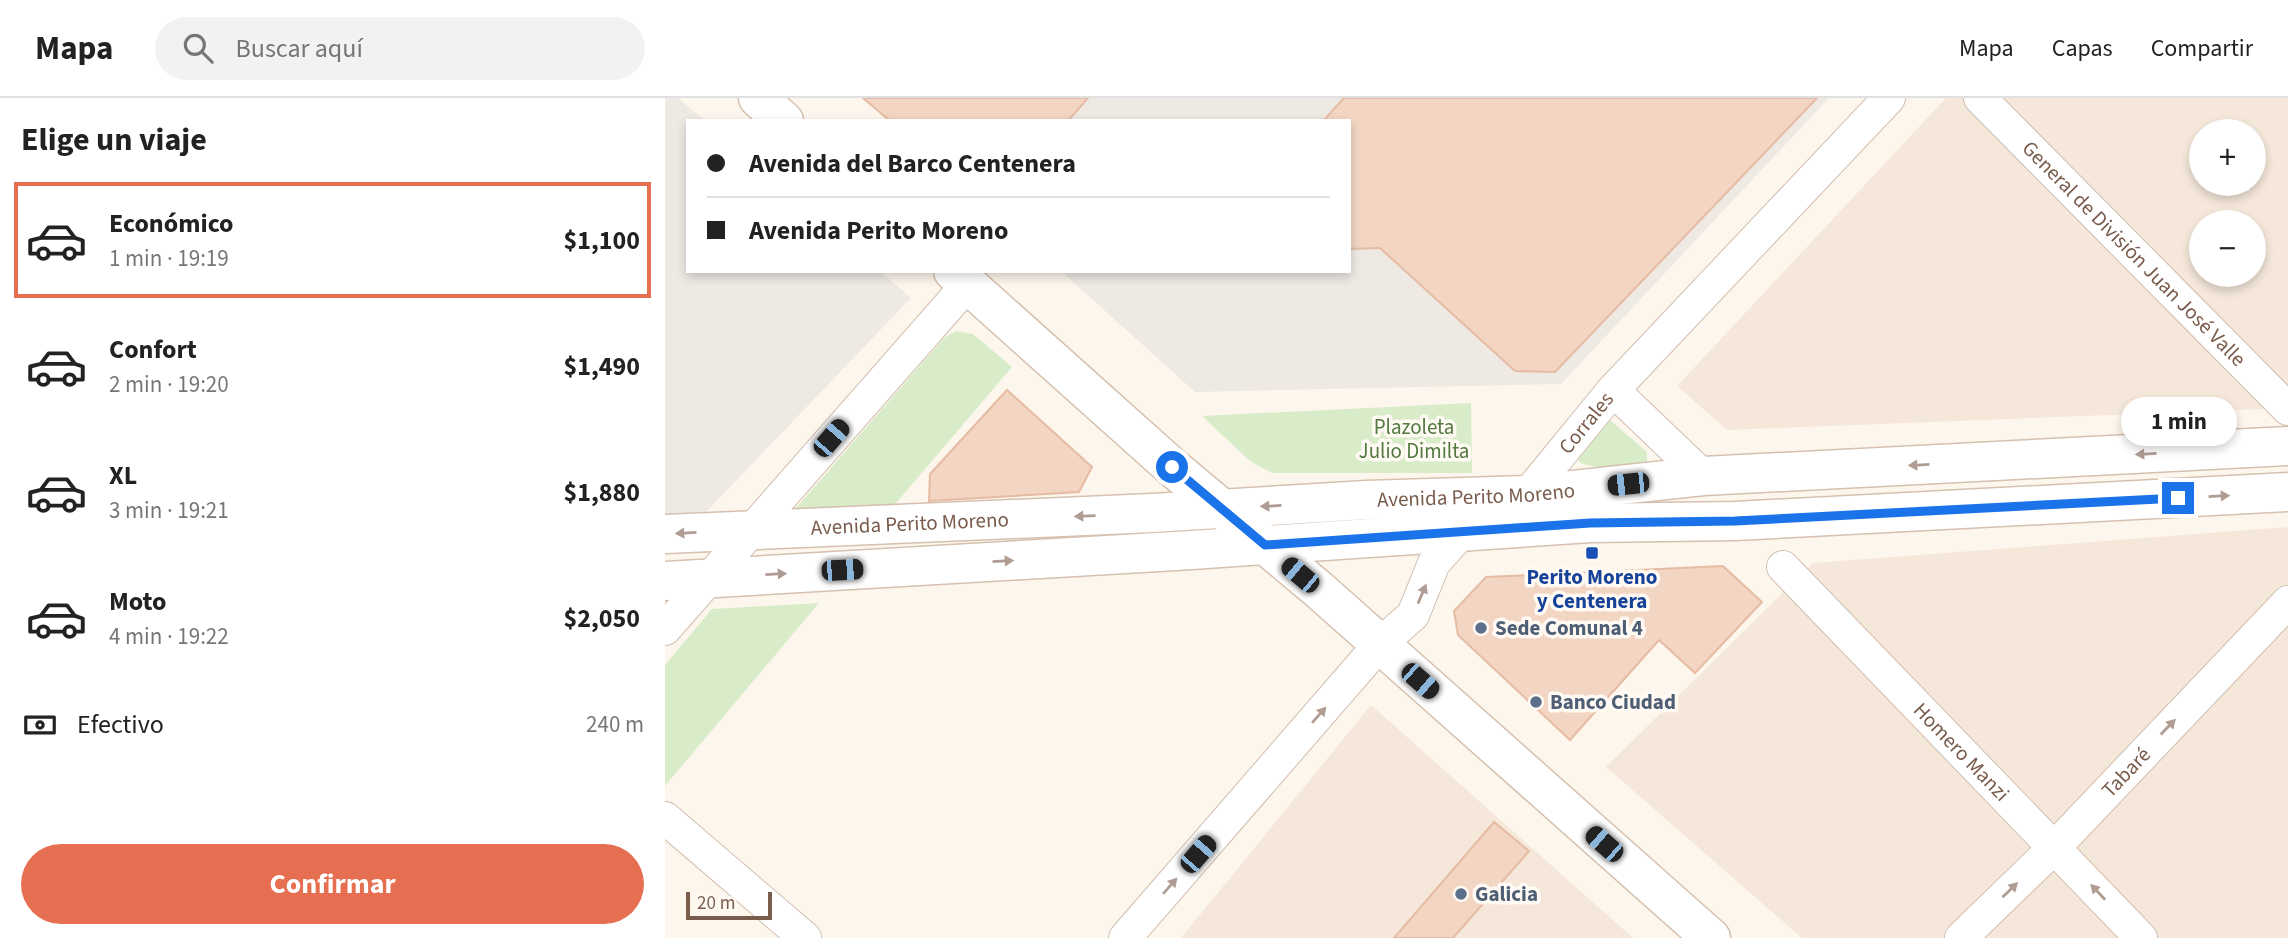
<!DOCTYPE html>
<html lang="es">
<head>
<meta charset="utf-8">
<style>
  body { margin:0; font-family:"Source Sans 3",sans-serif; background:#f2f2f2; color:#222; height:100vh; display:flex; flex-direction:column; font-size:26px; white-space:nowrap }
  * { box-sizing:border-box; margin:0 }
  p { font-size:23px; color:#767676 }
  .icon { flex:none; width:38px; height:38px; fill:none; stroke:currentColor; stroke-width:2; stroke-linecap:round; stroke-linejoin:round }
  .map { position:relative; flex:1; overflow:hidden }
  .drawer { display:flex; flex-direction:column; background:#fff; width:665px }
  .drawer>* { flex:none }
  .top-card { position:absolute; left:21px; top:21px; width:665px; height:154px; border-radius:0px; box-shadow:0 4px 10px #0003; display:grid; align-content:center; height:154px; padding:0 21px; background:#fff }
  .buttons { position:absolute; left:1524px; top:21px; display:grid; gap:14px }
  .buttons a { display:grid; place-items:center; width:77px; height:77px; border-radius:50%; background:#fff; box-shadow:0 4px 10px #0003; font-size:35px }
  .scale { position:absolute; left:21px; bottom:18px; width:86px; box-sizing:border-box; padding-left:7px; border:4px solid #7a5c4d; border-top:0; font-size:19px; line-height:24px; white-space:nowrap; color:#7a5c4d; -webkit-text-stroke:5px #fffaf3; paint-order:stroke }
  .end { position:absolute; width:32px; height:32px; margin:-16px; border:9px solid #1a73e8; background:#fff; box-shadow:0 0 0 4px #fff }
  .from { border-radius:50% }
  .bubble { position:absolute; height:49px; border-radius:24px; background:#fff; box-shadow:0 4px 10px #0003; font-size:23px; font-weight:700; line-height:49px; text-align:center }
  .car { position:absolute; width:21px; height:42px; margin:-21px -10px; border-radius:9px; box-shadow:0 0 5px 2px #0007; background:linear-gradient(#222 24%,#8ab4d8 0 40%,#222 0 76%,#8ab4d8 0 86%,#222 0) }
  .top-card b { display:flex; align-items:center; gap:24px; height:66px; font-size:26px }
  .top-card b+b { border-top:2px solid #e0e0e0 }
  .top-card i { width:18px; height:18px; background:#222 }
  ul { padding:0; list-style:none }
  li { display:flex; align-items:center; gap:21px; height:116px; margin:0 14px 10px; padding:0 7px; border:4px solid transparent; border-radius:0px }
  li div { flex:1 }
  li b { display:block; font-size:26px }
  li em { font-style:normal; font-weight:700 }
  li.active { border-color:#e76f51 }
  li>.icon { width:63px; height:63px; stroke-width:1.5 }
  h2 { padding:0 21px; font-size:32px; line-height:84px }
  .pay { display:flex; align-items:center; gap:18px; height:77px; padding:0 21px; font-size:26px }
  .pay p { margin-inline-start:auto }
  .cta { display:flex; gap:14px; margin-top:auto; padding:14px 21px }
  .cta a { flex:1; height:80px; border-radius:42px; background:#e76f51; color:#fff; font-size:28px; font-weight:700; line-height:80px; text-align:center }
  header { display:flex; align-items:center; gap:42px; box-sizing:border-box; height:98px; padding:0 35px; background:#fff; border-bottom:2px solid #e0e0e0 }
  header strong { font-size:33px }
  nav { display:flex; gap:38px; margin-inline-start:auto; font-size:24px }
  .search { width:490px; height:63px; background:#f2f2f2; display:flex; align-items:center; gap:18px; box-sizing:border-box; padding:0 24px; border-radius:38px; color:#767676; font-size:26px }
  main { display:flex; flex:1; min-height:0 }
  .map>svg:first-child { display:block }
  .residential { fill:#f5e8da; fill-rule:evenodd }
  .industrial { fill:#efe9e4 }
  .green { fill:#d8ecc9 }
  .building { fill:#f3d5c3; stroke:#e6bba3; stroke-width:2 }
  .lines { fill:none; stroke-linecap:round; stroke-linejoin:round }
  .minor-casing { stroke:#d1beb0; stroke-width:34 }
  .secondary-casing { stroke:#d6c0b0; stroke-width:41 }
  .minor { stroke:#fff; stroke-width:32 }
  .secondary { stroke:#fff; stroke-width:38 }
  .oneway { fill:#af9d94 }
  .route { stroke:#1a73e8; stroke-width:9 }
  .transit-dot { fill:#1a4fb4; stroke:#fffaf3; stroke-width:2.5 }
  .service-dot { fill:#5c6f8a; stroke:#fffaf3; stroke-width:2.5 }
  .labels { text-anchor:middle; stroke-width:7; stroke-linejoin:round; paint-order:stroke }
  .street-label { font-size:21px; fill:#7a5c4d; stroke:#fffaf3 }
  .park-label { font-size:21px; fill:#537a41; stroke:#fffaf3 }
  .transit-label { font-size:21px; font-weight:bold; fill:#164399; stroke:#fffaf3 }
  .service-label { font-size:21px; font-weight:bold; fill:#4e5e75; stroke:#fffaf3; text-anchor:start }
</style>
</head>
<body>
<header>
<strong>Mapa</strong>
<div class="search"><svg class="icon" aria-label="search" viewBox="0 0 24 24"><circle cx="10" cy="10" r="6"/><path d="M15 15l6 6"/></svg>Buscar aquí</div>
<nav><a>Mapa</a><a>Capas</a><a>Compartir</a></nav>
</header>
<main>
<section class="drawer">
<h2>Elige un viaje</h2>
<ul>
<li class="active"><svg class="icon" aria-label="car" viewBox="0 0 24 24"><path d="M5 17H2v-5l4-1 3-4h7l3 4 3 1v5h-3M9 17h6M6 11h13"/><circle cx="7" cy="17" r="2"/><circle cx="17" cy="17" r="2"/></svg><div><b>Económico</b><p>1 min · 19:19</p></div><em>$1,100</em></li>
<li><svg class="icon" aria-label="car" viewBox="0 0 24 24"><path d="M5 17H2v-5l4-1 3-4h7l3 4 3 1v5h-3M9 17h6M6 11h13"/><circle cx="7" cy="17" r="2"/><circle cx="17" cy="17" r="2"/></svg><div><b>Confort</b><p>2 min · 19:20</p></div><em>$1,490</em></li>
<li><svg class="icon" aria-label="car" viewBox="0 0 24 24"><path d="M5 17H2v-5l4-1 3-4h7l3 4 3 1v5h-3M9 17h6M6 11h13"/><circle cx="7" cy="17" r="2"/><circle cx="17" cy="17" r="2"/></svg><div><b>XL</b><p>3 min · 19:21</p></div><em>$1,880</em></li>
<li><svg class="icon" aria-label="car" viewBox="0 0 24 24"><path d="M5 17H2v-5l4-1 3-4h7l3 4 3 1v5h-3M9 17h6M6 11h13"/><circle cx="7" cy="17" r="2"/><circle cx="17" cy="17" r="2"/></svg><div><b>Moto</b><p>4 min · 19:22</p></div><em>$2,050</em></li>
</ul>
<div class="pay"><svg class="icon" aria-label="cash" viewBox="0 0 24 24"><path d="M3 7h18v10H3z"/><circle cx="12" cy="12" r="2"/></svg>Efectivo<p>240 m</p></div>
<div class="cta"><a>Confirmar</a></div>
</section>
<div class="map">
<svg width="1623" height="840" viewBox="0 0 1623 840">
  <rect width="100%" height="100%" fill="#fdf6ec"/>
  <path class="residential" d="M1281,0h342v310l-561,22 -50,-44zM1536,33h53v53h-53zM1536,124h53v53h-53z
    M1623,429v411h-486l-196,-171 207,-204z
    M706,607l262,233h-452z"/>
  <path class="industrial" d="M0,0h13l27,23h-17v150h192l31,27 -207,216 -39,2z
    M198,0h966l-268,286 -366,8 -134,-121h288v-150h-459z"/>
  <path class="green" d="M291,233l17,3 39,33 -121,142 -101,6 154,-177z
    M806,305l1,70h-200l-22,-12 -48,-45z
    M935,323h11l36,31v10c-18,6 -50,9 -68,0l-2,-14z
    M154,505l-149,177 -5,6v-121l47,-56z"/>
  <path class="building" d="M198,0h225l-20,23h-178z
    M679,0h473l-262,274 -40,-1 -135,-123 -31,1v-128h-26z
    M342,292l85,77 -13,25 -150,9 1,-27z
    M1058,468l39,36 -67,71 -36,-33 -89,100 -112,-105 -4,-24 32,-34z
    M829,724l35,29 -76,87h-59z"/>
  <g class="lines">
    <defs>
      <g id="minor">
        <path id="s1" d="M1315,0l308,311"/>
        <path d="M948,292l90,86"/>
        <path id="s2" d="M850,404l12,-7 86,-105 276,-292"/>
        <path id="s3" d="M1118,469l358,371"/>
        <path d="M0,531l303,-345"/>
        <path d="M0,720l140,120"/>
        <path d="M460,840l254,-293 34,-30 21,-52 26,-29 16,-10"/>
        <path id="s4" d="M1296,840l94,-91 233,-245"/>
      </g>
      <g id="secondary">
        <path d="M93,0l26,23"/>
        <path d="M288,173l219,196 146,122 393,349"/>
        <path id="s5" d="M0,436l488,-21 213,-13 161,-5 176,-19 585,-30"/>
        <path d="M0,483l527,-31 398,-27 145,-2 553,-29"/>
      </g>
    </defs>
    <use href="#minor" class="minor-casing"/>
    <use href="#secondary" class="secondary-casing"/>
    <use href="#minor" class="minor"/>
    <use href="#secondary" class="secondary"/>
  </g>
  <defs><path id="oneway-solid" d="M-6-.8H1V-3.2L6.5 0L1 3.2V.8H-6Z" transform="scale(1.75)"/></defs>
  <g class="oneway">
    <use href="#oneway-solid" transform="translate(1481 356) rotate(177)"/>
    <use href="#oneway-solid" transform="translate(1254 367) rotate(177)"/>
    <use href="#oneway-solid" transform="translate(1554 398) rotate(-3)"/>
    <use href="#oneway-solid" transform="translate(606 408) rotate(177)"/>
    <use href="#oneway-solid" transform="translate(420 418) rotate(178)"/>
    <use href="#oneway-solid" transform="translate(21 435) rotate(177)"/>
    <use href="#oneway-solid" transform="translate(338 463) rotate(-3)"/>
    <use href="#oneway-solid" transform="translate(111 476) rotate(-3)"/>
    <use href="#oneway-solid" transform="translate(757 496) rotate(-67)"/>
    <use href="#oneway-solid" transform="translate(654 617) rotate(-49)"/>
    <use href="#oneway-solid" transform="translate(1503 629) rotate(-46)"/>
    <use href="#oneway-solid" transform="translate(505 788) rotate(-49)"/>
    <use href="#oneway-solid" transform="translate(1345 792) rotate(-44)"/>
    <use href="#oneway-solid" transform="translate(1433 794) rotate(-133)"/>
  </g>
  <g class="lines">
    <path class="route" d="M507,369l93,78 325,-22 145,-2 443,-23"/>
  </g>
  <rect class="transit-dot" x="920" y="448" width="14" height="14" rx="3.5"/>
  <g class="service-dot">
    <circle cx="816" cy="530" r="7"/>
    <circle cx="871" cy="604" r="7"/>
    <circle cx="796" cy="796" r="7"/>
  </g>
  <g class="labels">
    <g class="street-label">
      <text dy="7" stroke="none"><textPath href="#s1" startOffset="219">General de División Juan José Valle</textPath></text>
      <text dy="7" stroke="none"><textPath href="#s2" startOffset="107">Corrales</textPath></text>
      <text dy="7" stroke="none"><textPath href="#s5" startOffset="812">Avenida Perito Moreno</textPath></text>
      <text dy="7" stroke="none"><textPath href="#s5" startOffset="245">Avenida Perito Moreno</textPath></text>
      <text dy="7" stroke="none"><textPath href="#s3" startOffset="257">Homero Manzi</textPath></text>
      <text dy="7" stroke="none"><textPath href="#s4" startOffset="234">Tabaré</textPath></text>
    </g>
    <g class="park-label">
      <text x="749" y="336">Plazoleta<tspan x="749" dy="24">Julio Dimilta</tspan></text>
    </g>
    <g class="transit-label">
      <text x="927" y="486">Perito Moreno<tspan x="927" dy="24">y Centenera</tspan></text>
    </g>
    <g class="service-label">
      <text x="830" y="537">Sede Comunal 4</text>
      <text x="885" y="611">Banco Ciudad</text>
      <text x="810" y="803">Galicia</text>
    </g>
  </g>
</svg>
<div class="buttons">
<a>+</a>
<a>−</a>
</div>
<div class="scale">20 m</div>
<i class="end from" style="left:507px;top:369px"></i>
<i class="end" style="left:1513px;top:400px"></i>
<div class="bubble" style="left:1456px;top:299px;width:116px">1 min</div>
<i class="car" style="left:166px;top:340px;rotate:41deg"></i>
<i class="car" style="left:963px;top:386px;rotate:264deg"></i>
<i class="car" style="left:177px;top:472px;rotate:87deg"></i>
<i class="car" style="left:635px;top:477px;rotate:310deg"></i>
<i class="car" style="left:755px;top:583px;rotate:131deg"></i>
<i class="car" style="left:939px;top:746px;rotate:311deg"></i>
<i class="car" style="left:533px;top:756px;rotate:41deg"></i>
<div class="top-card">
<b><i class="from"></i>Avenida del Barco Centenera</b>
<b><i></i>Avenida Perito Moreno</b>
</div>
</div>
</main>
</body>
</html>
